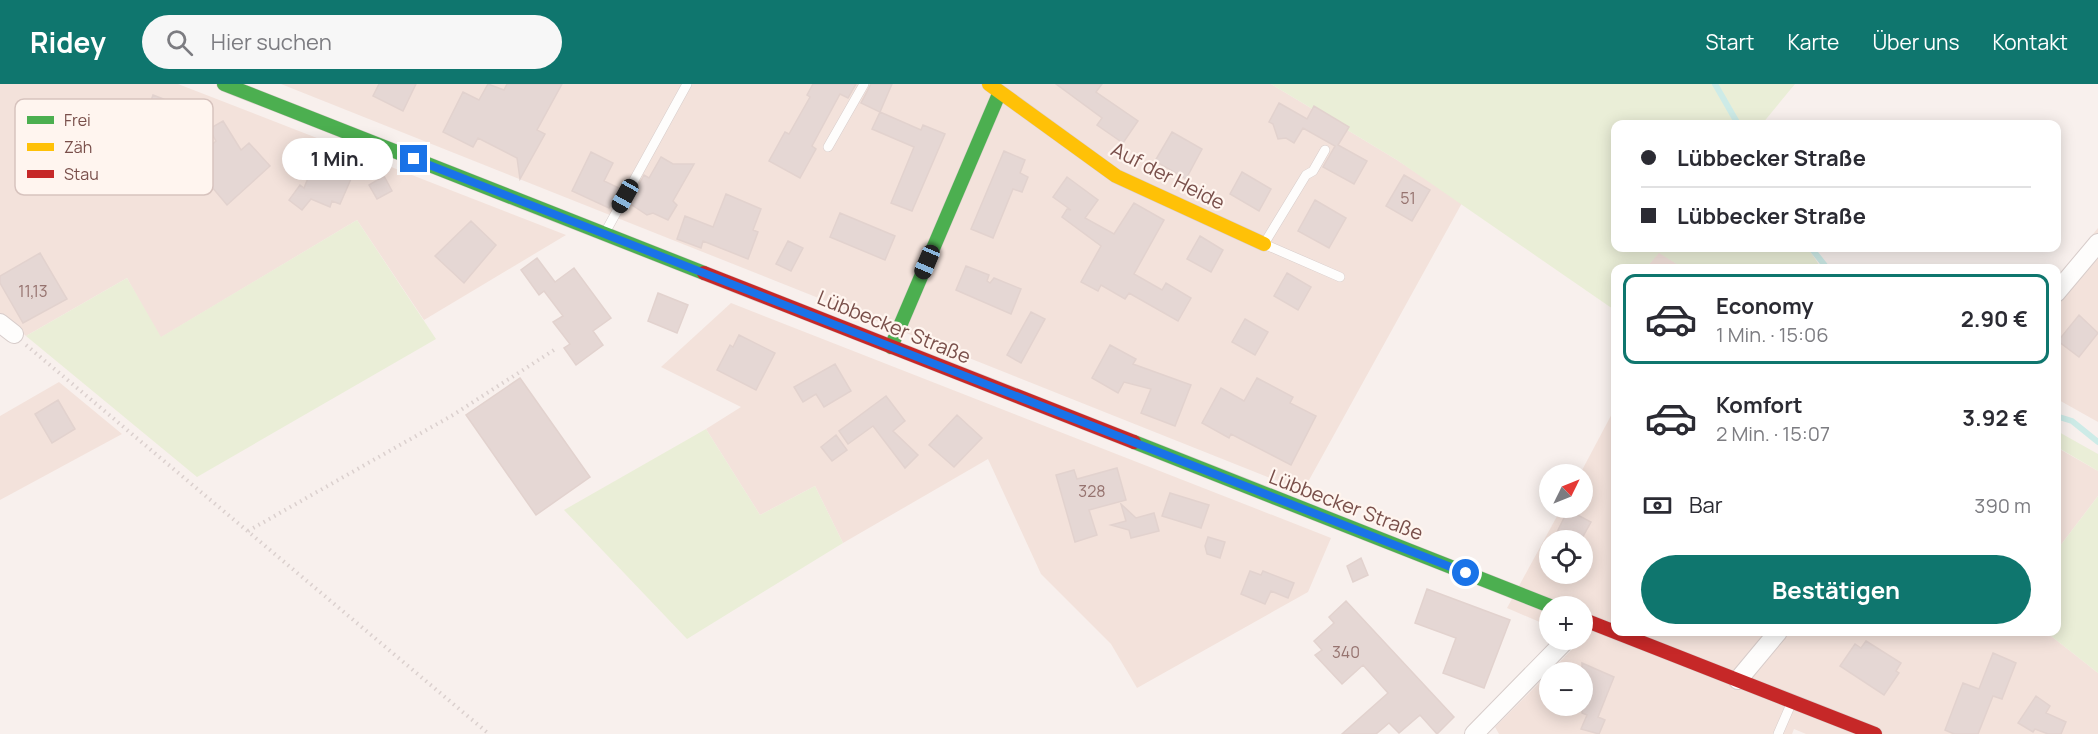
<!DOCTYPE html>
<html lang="de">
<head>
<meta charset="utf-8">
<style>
  body { margin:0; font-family:Manrope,sans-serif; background:#f7f7f7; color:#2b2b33; height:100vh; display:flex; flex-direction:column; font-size:22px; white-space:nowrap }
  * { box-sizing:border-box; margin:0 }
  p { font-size:20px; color:#7c7c81 }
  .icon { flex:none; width:33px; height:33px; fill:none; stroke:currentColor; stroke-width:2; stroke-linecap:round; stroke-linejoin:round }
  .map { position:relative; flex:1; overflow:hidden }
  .side { position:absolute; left:1611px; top:180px; width:450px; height:372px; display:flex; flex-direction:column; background:#fff; border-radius:12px; box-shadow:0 3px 15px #0003 }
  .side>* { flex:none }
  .banner { position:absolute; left:1611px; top:36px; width:450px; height:132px; border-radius:12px; box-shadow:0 3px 15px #0003; display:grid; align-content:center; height:132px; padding:0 30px; background:#fff }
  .needle { width:39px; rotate:47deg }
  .tools { position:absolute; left:1539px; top:380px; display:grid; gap:12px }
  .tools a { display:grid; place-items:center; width:54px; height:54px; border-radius:50%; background:#fff; box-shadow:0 3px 15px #0003; font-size:30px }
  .end { position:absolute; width:27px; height:27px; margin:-14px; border:8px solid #1a73e8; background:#fff; box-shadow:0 0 0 3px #fff }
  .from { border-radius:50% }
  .bubble { position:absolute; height:42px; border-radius:21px; background:#fff; box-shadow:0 3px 15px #0003; font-size:20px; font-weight:700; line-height:42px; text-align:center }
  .car { position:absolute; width:18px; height:36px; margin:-18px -9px; border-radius:8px; box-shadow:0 0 4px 2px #0007; background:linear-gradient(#222 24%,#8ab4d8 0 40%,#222 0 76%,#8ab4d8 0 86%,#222 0) }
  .banner b { display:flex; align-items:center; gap:21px; height:57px; font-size:22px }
  .banner b+b { border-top:2px solid #e1e1e2 }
  .banner i { width:15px; height:15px; background:#2b2b33 }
  ul { padding:10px 0 0; list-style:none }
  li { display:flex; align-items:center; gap:18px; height:90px; margin:0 12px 9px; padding:0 18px; border:3px solid transparent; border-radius:12px }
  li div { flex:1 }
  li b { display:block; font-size:22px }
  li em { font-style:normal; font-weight:700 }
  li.active { border-color:#0f766e }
  li>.icon { width:54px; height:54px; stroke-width:1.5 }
  .pay { display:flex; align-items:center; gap:15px; height:66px; padding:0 30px; font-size:22px }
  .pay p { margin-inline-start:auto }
  .cta { display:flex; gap:12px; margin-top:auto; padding:12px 30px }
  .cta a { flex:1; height:69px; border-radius:36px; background:#0f766e; color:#fff; font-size:24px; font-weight:700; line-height:69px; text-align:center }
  header { display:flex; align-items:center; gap:36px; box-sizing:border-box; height:84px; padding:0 30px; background:#0f766e; color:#fff }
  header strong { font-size:28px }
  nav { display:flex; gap:33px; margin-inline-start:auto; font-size:21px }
  .search { width:420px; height:54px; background:#f7f7f7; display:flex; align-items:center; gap:15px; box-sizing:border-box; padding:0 21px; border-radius:33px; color:#7c7c81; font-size:22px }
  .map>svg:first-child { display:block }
  .residential { fill:#f3e2db; fill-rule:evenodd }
  .green { fill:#eaeed7 }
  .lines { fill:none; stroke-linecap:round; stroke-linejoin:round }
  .stream { stroke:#cdebe7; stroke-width:6 }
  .building { fill:#e5d7d4; stroke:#e2d2ce; stroke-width:1.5 }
  .lane-casing { stroke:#d7ccca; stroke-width:10 }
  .street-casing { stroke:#d7ccca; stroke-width:20 }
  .fast-casing { stroke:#d9cdca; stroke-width:15 }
  .slow-casing { stroke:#d9cdca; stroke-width:15 }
  .jam-casing { stroke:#d9cdca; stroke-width:15 }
  .path { stroke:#dbd0ce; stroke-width:4; stroke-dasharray:1.5 4.5; stroke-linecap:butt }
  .lane { stroke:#fefdfc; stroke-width:9 }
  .street { stroke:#fefdfc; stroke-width:18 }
  .fast { stroke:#4caf50; stroke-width:14 }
  .slow { stroke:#ffc107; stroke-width:14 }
  .jam { stroke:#c62828; stroke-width:14 }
  .route { stroke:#1a73e8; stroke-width:8 }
  .labels { text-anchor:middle; stroke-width:4.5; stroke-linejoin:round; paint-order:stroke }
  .number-label { font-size:16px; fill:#96736f }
  .street-label { font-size:20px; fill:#794f4a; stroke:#fff5ef }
  .key { fill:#fff5ef; stroke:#d7c3be; stroke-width:1.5 }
  .key-label { font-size:16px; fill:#794f4a }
</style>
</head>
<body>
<header>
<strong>Ridey</strong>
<div class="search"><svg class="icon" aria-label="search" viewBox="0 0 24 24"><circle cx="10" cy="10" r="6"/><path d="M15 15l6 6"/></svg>Hier suchen</div>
<nav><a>Start</a><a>Karte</a><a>Über uns</a><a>Kontakt</a></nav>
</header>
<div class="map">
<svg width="2098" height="650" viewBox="0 0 2098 650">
  <rect width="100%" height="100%" fill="#f8f0ed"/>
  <path class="residential" d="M0,0h178l388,151 -142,85 -67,-100 -197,118 -33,-60 -101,58 -26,-23z
    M281,0h990l126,76 65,43 -159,288z
    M2098,144v194l-41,-23 -1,-120z
    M1659,168l24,16h-37z
    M731,219l600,235 -23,54 -171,96 -26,-44 -70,-70 -53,-115 -145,84 -28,-57 -55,29 -54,-86 35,-22 -80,-40z
    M59,298l63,52 -122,66v-84z
    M1615,324l1,224h430l52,41v61h-292l-12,-5 -2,5h-293l-4,-7 55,-55v33h32v-33h-32l32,-33v-33h-32l-1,20 -42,-18 55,-101h20v-33h-2zM1550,456h32v33h-32z
    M2056,363l42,24v25l-41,54z"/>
  <path class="green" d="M1271,0h524l-33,40h-146v124h192l13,20h-138l-24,-15 -13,15h-30l-1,38 -2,3 -216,-149z
    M357,136l79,119 -239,138 -171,-141 101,-58 34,59z
    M706,345l54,86 55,-29 28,57 -156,96 -123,-129z
    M2057,347l41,23v17l-41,-24z
    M2098,412v177l-52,-41h10l1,-82z"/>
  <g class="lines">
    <path class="stream" d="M1715,0l23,40
      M1811,164l16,20
      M2056,332l16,5 26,21"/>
  </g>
  <path class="building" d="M379,0h37l-13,27 -30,-15z
    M488,0l16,6 3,-6h55l-25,46 8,4 -25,45 -3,-21 -39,-20 -5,9 -30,-15 20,-40 16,8z
    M813,0h43l-8,14 -8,-4 -28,52 4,3 -16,29 -31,-17 16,-29 4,2 21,-37 -3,-2z
    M871,0h21l-12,28 41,18 2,-5 22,9 -33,77 -21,-8 23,-56 -42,-18 8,-17 -19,-9z
    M1056,0h46l-6,8 42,29 -15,22 -26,-18 5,-7z
    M153,11l31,12 -19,51 -26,-10 -27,37 -39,-29 6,-9 -9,-6 9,-12 34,23 12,-32 17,6z
    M1279,19l28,16 7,-13 35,21 -11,18 29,16 -13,23 -31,-17 12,-21 -32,-18 -9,15 -8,-5 -8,1 -5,-15 -4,-2z
    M223,37l18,29 8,-7 21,23 -43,39 -36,-43 25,-21 -7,-12z
    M1172,48l30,17 -16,30 -31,-18z
    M1004,67l21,9 -5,13 8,4 -6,15 -9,-3 -20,49 -22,-9z
    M591,68l22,11 -9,18 15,7 -10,20 -37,-17z
    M661,73l12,7h21l-21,37 4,4 -9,15 -15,-7 -6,2 -18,-12 15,-28 5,3z
    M313,82l8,3 1,-3 29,13 -11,25 -8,-3 -2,6 -19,-8 -9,11 -13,-10 11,-15 4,3z
    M1242,88l29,17 -12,22 -29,-17z
    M1404,91l26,15 -18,31 -26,-15z
    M384,92l8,15 -15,8 -8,-14z
    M1067,93l31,23 -13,18 29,16 20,-31 30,17 -30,54 28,16 4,-7 25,15 -13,23 -49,-28 -4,6 -24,-14 -3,6 -17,-9 20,-36 -39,-29 5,-8 4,1 -18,-13z
    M726,110l35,15 -8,21 5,2 -10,27 -45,-18 -2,7 -24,-9 8,-23 28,11z
    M1315,116l31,18 -17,30 -31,-17z
    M840,129l55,23 -10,24 -55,-23z
    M471,137l25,24 -32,38 -29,-27z
    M1200,152l23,14 -12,22 -24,-13z
    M788,157l15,7 -12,23 -15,-7z
    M40,169l27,46 -44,24 -23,-40v-7z
    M537,174l18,24 19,-14 37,50 -18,13 10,14 -27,20 -12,-17 6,-4 -17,-22 10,-6 -19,-25 -5,4 -18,-25z
    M966,182l23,9 -2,6 3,2 4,-5 27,11 -10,25 -55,-24z
    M1287,189l24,14 -13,23 -24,-14z
    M658,209l30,12 -11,28 -29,-12z
    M1031,228l14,7 -24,44 -14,-8z
    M2079,231l19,18 -19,24 -21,-16z
    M1245,235l23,13 -13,23 -23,-13z
    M739,251l36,18 -19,37 -39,-20 13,-25 3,2z
    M1110,261l26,14 -3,5 58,21 -16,41 -34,-13 10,-24 -27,-7 -6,11 -26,-15z
    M835,280l16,27 -27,16 -8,-13 -13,8 -9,-15z
    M520,294l70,99 -54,38 -70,-100z
    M1257,294l36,19 -3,6 26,13 -25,49 -60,-31 -2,4 -27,-15 19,-35 23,13z
    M886,312l19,25 -12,10 25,24 -13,13 -32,-42 -25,18 -9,-13z
    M58,316l17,29 -23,14 -17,-29z
    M957,331l25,23 -28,29 -25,-22z
    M836,351l11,15 -15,11 -11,-14z
    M1117,384l9,32 -37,10 8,25 -22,7 -19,-67 18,-5 3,9z
    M1170,409l39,12 -8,23 -39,-12z
    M1121,420l15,14 18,-5 5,18 -28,7 -2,-8 -18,-5 15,-4z
    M1568,426l23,12 -10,18h-28z
    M1208,453l17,5 -5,16 -13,-4 -2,-8z
    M1361,474l7,17 -15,7 -6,-16z
    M1250,487l11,4 2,-4 31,12 -6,15 -17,-7 -6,13 -24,-10z
    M1427,505l83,31 -26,68 -41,-15 13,-35 -41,-15z
    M1346,517l108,116 -17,17 -17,-19 -21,18 -10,-10 -13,11h-34l46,-41 -25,-28 -21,19 -27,-29 7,-5 -8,-9 20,-18 -5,-6z
    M1866,557l35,22 -5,8 3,2 -15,22 -44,-29 15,-22 6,4z
    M1993,569l23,10 -14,36 -9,-3 -15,38h-24l-9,-4 18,-47 16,6z
    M1582,579l32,14 -16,40 7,3 -6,14 -18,-5 6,-14 -5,-2z
    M2036,612l14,10 -4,7 20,9 -5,12h-13l-13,-5 -2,3 -15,-9z"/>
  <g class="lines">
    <defs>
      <path id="lane" d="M828,63l36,-63
        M1325,66l-12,21 -7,4 -42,69 76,33
        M606,147l81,-147
        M1778,650l13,-30"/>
      <path id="street" d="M2056,209l42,-50
        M0,239l14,11
        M1738,596l40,-48
        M1474,650l93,-95"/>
      <path id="fast" d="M224,0l480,189
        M891,263l108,-253
        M1134,358l416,164"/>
      <path id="slow" d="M989,0l127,92 148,68"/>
      <path id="jam" d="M704,189l430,169
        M1582,535l293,115"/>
    </defs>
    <use href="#lane" class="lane-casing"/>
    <use href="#street" class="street-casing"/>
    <use href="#fast" class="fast-casing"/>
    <use href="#slow" class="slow-casing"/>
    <use href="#jam" class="jam-casing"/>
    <path class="path" d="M26,261l463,389
      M248,447l205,-116 101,-65"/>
    <use href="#lane" class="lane"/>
    <use href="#street" class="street"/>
    <use href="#fast" class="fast"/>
    <use href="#slow" class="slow"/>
    <use href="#jam" class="jam"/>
  </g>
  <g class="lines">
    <path class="route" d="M414,75l1052,414"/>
  </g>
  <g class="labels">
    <g class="number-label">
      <text x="1408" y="120">51</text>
      <text x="33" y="213">11,13</text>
      <text x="1092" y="413">328</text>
      <text x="1346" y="574">340</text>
    </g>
    <g class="street-label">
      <text transform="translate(1168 92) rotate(27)" y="7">Auf der Heide</text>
      <text transform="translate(894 243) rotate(22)" y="7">Lübbecker Straße</text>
      <text transform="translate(1346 421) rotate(21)" y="7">Lübbecker Straße</text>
    </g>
  </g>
  <rect x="15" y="15" width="198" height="96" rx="9" class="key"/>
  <rect x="27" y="32" width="27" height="8" fill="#4caf50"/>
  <rect x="27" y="59" width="27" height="8" fill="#ffc107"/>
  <rect x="27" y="86" width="27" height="8" fill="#c62828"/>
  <g class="key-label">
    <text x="64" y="42">Frei</text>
    <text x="64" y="69">Zäh</text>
    <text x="64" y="96">Stau</text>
  </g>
</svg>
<div class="tools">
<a><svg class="needle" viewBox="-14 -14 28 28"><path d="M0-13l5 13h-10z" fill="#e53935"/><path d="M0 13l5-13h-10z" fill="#7c7c81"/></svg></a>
<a><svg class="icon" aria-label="locate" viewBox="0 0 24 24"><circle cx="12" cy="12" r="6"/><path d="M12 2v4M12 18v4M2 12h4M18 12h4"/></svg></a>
<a>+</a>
<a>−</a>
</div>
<i class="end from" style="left:1466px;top:489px"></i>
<i class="end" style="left:414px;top:75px"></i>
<div class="bubble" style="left:282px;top:54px;width:111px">1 Min.</div>
<i class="car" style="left:625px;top:112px;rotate:209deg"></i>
<i class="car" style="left:927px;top:178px;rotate:203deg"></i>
<div class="banner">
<b><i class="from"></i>Lübbecker Straße</b>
<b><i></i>Lübbecker Straße</b>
</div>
<section class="side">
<ul>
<li class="active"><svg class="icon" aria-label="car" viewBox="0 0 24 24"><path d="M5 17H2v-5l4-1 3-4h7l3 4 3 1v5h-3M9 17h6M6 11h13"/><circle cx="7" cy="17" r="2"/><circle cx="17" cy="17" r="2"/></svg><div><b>Economy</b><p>1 Min. · 15:06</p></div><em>2.90 €</em></li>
<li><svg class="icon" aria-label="car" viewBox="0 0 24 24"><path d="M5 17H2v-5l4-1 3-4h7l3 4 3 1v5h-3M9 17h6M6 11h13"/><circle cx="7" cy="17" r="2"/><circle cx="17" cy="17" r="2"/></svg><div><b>Komfort</b><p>2 Min. · 15:07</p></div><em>3.92 €</em></li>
</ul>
<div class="pay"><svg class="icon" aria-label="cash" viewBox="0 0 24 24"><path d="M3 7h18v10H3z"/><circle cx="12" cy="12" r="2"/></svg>Bar<p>390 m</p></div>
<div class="cta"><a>Bestätigen</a></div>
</section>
</div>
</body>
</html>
